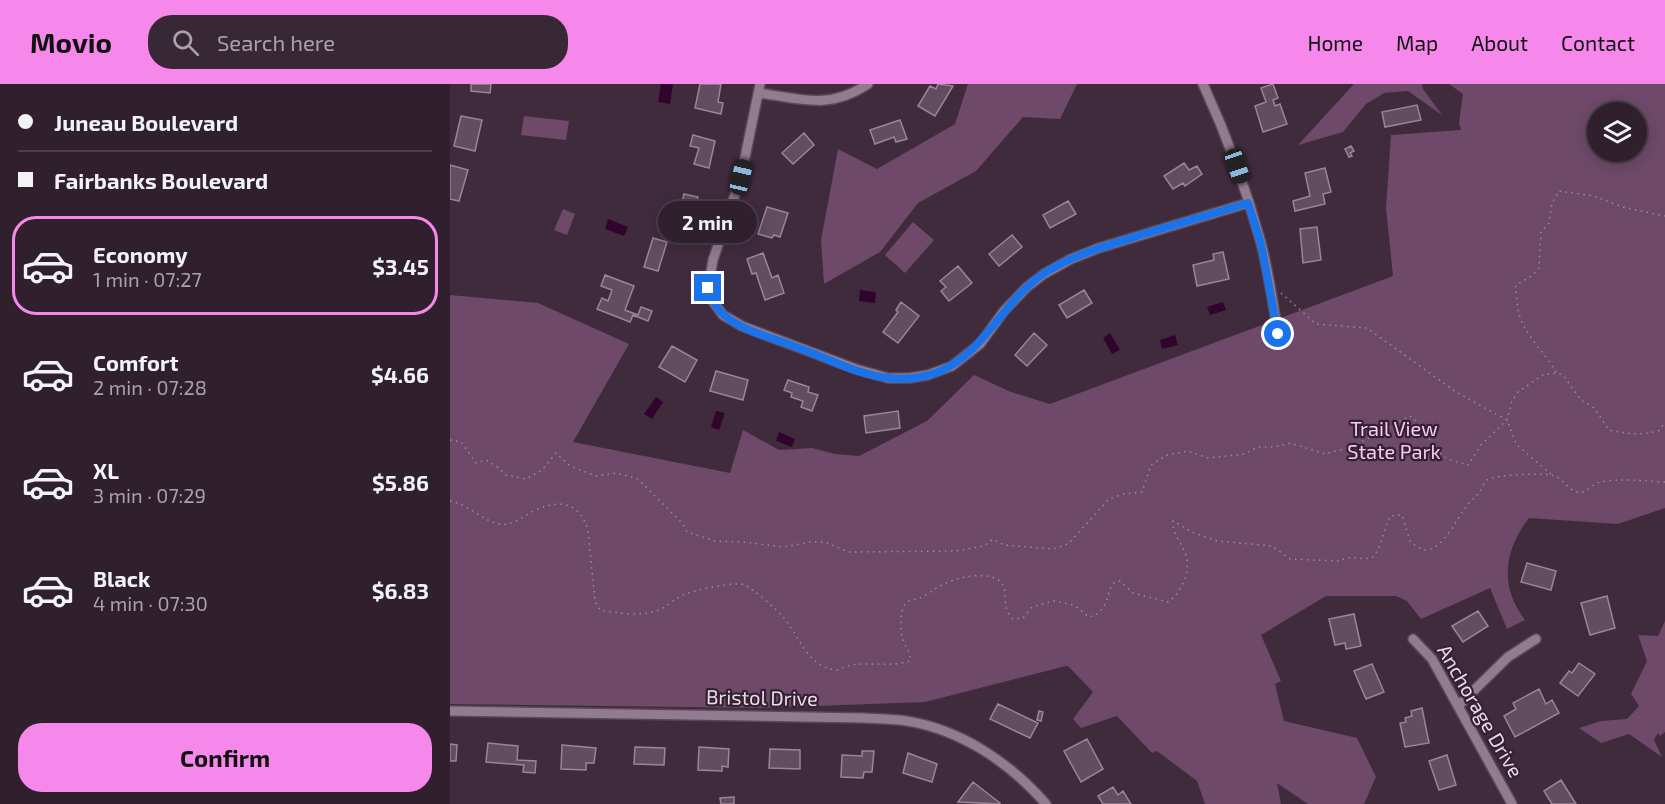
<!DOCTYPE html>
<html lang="en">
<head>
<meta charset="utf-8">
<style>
  body { margin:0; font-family:"Exo 2",sans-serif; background:#382836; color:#f1f3f6; height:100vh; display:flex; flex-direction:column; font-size:22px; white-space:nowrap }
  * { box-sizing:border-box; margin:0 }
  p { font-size:20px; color:#a8a3aa }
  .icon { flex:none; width:33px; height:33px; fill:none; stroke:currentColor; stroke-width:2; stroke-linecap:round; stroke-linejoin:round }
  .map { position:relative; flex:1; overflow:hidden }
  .panel { display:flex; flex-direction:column; background:#30202e; width:450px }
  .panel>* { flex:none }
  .guide { display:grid; align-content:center; height:132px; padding:0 18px; background:#30202e }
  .controls { position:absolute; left:1137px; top:18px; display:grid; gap:12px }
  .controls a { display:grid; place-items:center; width:60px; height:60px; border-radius:50%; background:#30202e; box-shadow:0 3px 15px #0003,0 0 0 2px #4b3e4a; font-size:30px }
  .end { position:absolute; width:27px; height:27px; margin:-14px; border:8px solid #1a73e8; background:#fff; box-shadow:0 0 0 3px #fff }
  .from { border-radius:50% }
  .bubble { position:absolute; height:42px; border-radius:21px; background:#30202e; box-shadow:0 3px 15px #0003,0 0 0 2px #4b3e4a; font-size:20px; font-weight:700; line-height:42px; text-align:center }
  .car { position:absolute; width:18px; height:36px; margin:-18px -9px; border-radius:8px; box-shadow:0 0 4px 2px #0007; background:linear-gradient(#222 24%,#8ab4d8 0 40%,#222 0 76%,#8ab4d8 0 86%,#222 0) }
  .guide b { display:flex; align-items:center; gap:21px; height:57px; font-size:22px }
  .guide b+b { border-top:2px solid #4b3e4a }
  .guide i { width:15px; height:15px; background:#f1f3f6 }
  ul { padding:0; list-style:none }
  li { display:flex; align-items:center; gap:18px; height:99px; margin:0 12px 9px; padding:0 6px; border:3px solid transparent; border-radius:24px }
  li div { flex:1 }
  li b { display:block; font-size:22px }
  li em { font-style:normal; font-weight:700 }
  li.on { border-color:#f788eb }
  li>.icon { width:54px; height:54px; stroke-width:1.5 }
  .action { display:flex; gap:12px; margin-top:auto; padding:12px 18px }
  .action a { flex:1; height:69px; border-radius:24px; background:#f788eb; color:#111; font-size:24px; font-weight:700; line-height:69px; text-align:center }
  header { display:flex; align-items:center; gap:36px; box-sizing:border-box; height:84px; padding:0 30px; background:#f788eb; color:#111 }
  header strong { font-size:28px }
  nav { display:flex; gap:33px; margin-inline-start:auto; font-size:21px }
  .search { width:420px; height:54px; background:#382836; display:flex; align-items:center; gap:15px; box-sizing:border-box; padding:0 21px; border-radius:24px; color:#a8a3aa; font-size:22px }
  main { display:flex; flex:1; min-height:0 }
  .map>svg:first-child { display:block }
  .green { fill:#6e4969; fill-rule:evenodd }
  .water { fill:#30042d }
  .building { fill:#624c5f; stroke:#9c8398; stroke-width:1.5 }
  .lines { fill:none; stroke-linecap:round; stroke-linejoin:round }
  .street-casing { stroke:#594757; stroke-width:12 }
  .path { stroke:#9d8c9a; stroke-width:1.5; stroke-dasharray:1.5 4.5; stroke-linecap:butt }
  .street { stroke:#937b8f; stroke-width:9 }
  .route { stroke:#1a73e8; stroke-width:8 }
  .labels { text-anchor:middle; stroke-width:4.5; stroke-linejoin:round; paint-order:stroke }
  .park-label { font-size:20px; fill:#f9ccf2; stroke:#352133 }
  .street-label { font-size:20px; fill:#e9dbe7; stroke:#352133 }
</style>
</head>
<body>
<header>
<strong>Movio</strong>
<div class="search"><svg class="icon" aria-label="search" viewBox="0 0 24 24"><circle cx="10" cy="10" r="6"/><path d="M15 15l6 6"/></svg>Search here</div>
<nav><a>Home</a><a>Map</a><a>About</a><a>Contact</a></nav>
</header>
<main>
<section class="panel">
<div class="guide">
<b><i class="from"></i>Juneau Boulevard</b>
<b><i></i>Fairbanks Boulevard</b>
</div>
<ul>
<li class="on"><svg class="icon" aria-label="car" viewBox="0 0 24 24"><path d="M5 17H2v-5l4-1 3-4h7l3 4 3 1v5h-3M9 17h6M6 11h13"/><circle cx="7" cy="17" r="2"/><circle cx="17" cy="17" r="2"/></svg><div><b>Economy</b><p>1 min · 07:27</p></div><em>$3.45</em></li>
<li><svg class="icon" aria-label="car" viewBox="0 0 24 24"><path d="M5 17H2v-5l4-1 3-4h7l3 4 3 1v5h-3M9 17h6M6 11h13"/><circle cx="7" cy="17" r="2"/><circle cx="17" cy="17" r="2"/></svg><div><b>Comfort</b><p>2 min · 07:28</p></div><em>$4.66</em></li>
<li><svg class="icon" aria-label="car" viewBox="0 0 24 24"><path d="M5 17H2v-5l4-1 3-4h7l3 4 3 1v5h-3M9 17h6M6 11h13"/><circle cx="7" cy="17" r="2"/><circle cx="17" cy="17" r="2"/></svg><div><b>XL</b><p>3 min · 07:29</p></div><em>$5.86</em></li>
<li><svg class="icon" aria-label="car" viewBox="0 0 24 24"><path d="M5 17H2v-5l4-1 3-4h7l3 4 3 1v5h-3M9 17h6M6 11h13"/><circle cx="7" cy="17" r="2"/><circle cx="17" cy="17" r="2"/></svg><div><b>Black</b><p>4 min · 07:30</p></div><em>$6.83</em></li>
</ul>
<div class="action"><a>Confirm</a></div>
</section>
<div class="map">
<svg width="1215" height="720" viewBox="0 0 1215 720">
  <rect width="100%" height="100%" fill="#402b3d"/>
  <path class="green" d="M518,0h109l-17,35 -37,-2 -47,54 -58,32 -38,49 -56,32 -3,-44 17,-91 39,20 78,-45z
    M904,0h68l1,5 19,26 -34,-24 -24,2 -18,11 -23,28 -45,13z
    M999,0h216v424l-47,16 -89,-6c-25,33 -30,68 -4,102l-18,9 -17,-41 -69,31 -14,-18 -11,-5h-70l-65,39 20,46 -6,3 9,37 73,17 19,39 -12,27h-56l-31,-21 4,21h-76l-8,-23 -40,-30 -5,2 -35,-37 -36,12 -8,-9 20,-27 -24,-25 -3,-1 -141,36 -165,6 -310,-4v-409l88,8 91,41 -56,98 157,31 13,-43 36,20 33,-2 23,6 24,2 68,-35 47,-46 37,17 39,12 343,-128 -7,-68 5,-73 70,-5 -2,-7 4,-29zM1148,28h38v40h-38z
    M74,32l45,5 -3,19 -45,-5z
    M113,125l12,5 -8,21 -13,-5z
    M463,138l21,18 -29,33 -20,-18z
    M1215,537v111l-5,4 -2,-3 -4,7 8,17 -33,-23 -28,9 -22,-15 22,-7 26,-2 12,-13 -8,-12 16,-33 -9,-26 20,1z"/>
  <path class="water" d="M211,0h12l-3,20 -12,-2z
    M158,135l20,8 -4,9 -19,-7z
    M410,206l16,2 -1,11 -16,-2z
    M773,218l3,8 -16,5 -3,-8z
    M660,249l10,17 -8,4 -9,-16z
    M725,251l3,10 -16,4 -2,-9z
    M206,313l7,5 -11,17 -8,-5z
    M266,327l9,2 -6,17 -8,-3z
    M329,348l16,7 -3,8 -16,-6z"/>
  <path class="building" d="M21,0h20l-1,9 -19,-2z
    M250,0h21l-3,18 5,1 -2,11 -26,-6z
    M488,0l15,2 -18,30 -17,-10 12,-20 6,3z
    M823,0l5,14 -5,2 2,6 5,-2 7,20 -24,8 -8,-26 11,-4 -5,-14z
    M967,21l4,15 -36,7 -3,-15z
    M11,32l21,4 -7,31 -21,-5z
    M450,36l7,19 -11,3 -2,-5 -19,7 -5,-14z
    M354,49l10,12 -21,19 -11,-11z
    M243,51l22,6 -6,27 -15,-4 5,-16 -9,-2z
    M901,62l3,5 -4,2 2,3 -3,1 -4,-8z
    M734,79l5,7 8,-4 5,8 -17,12 -2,-3 -10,6 -9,-13z
    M0,81l18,5 -9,31 -9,-2z
    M875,84l6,24 -8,2 2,10 -30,7 -2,-10 17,-5 -5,-23z
    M234,110l14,3 -7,26 -13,-3z
    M618,117l8,13 -26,14 -7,-13z
    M317,123l21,6 -8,24 -6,-2 -2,3 -14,-4z
    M867,143l4,33 -18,3 -3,-34z
    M562,151l10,12 -23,19 -10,-12z
    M203,154l14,4 -9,29 -14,-4z
    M773,168l6,27 -32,7 -4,-21 21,-5 -1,-6z
    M313,169l9,25 6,-3 6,18 -19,7 -9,-27 -4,1 -5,-15z
    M508,182l14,17 -23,18 -8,-10 5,-4 -6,-6z
    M155,191l29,11 -9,24 13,5 3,-8 11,4 -4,10 -15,-6 -3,7 -33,-13 5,-11 6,3 4,-11 -11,-4z
    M634,206l8,13 -25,15 -8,-13z
    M451,218l18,14 -21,27 -15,-11 15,-20 -2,-2z
    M584,249l13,12 -20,21 -12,-11z
    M222,262l25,14 -12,22 -26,-15z
    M266,287l32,9 -5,20 -33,-9z
    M338,296l21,7 -1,5 10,3 -6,16 -11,-4 2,-6 -12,-4 1,-4 -8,-3z
    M448,327l2,17 -34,5 -2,-17z
    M1077,479l29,8 -5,19 -30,-8z
    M1157,512l8,32 -25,7 -9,-32z
    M1028,527l10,15 -25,16 -11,-16z
    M904,530l7,32 -15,3 -1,-6 -10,2 -6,-26z
    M1129,579l16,11 -17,22 -18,-13 9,-12 3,2z
    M922,580l12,28 -18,7 -12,-28z
    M1089,605l7,15 6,-4 7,13 -44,24 -11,-21 12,-7 -3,-6z
    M548,620l40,19 -8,15 -40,-19z
    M972,624l7,35 -24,4 -5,-24 6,-1 -1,-4 7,-2 -1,-5z
    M589,627l4,1 -2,9 -4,-1z
    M637,655l16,30 -22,13 -17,-31z
    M38,659l30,3 -1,14 19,1 -1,12 -12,-1 1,-7 -38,-3z
    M0,660l7,1 -1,16h-6z
    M112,661l34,3 -2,15h-8v7l-25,-1z
    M185,663l30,1 -1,17 -30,-1z
    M249,663l30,2 -1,18 -6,-1v5l-24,-1z
    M320,665l30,1v19l-31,-1z
    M412,667h12l-2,21h-8l-1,6 -22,-1 1,-22 20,1z
    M458,669l29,11 -5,18 -29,-9z
    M997,671l9,30 -17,5 -10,-29z
    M1111,696l15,24h-24l-8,-13z
    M523,698l27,21v1l-42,-2z
    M663,703l5,8 5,-4 8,13h-28l-5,-8z
    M284,713v7h-13l-1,-6z"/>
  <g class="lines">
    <defs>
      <path id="street" d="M310,0l-19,93 -28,83 -5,28 6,15 9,12 19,11 114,43 32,9h21l19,-3 24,-9 28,-22 24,-33 23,-24 17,-13 27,-15 28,-11 149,-45
        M753,0c24,52 43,104 58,159 8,30 12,61 17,91
        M309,9c43,6 70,17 109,-9
        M963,555l19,20 80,145
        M1008,622l50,-49 28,-18
        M0,627l415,7c14,1 28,1 42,3 55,9 103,42 139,83"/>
    </defs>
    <use href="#street" class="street-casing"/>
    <path class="path" d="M831,209l35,31 51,4 89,64 51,28 9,24 36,31
      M1106,288c-11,-19 -32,-38 -37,-58 -2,-9 -3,-20 -3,-29l17,-10 6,-7 2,-36 8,-9 3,-20 7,-12 35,5 28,11 43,9
      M0,356l11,2 15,21 10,-3 10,6 10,9 20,4 16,-9 14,-17 14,13 26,10 21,-3 21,6 44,44 5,9 28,9 28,1 40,5 28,-5h14l23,10 108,-1 28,-5 9,-7 11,6 49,4 15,-5 41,-45 15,-5 18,-2 9,-27 16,-10 21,-4 20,7 37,-4 13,-7h16l16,-4 35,11 27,-7 58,-31c15,10 20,30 35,41 6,4 16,6 23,8l13,-20 26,-25 5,-19 6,-9 25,-17 13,-2 7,2 18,25 13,8 15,22c18,4 33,6 51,0l5,-8
      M0,417c21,4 31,20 50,23 13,3 25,-10 38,-15 25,-10 42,-5 50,21l7,71 5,9c17,3 42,7 59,0 9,-4 15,-11 24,-15 10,-5 53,-14 62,-10 8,4 34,26 39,33 16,19 24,51 54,52 21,-12 49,-1 72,-9 1,-10 -4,-12 -7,-21 -3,-8 -3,-29 2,-36 4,-5 12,-4 17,-7 8,-4 15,-10 24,-14 13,-6 41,-12 54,-2 7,7 4,17 6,26 1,4 4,9 7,12l10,-1 9,-11 21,-6 21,4 15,12 7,-2c4,-4 8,-8 10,-13 4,-10 3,-20 14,-21l13,12 35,9c11,-7 22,-28 19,-42 -2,-14 -15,-24 -14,-39l21,12 23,8 55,5 18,13 49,2c11,-6 21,-1 33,-3l6,-8 12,-34 12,-1 8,26c4,4 10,8 16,9 15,1 32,-32 39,-42 4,-7 11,-10 15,-17 3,-3 4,-9 7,-11 6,-5 59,-8 68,-4 8,3 13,14 22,16 9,3 15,-9 24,-10 21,-4 43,-1 64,0"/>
    <use href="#street" class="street"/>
  </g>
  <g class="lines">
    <path class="route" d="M258,204c4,10 7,20 16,27 20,17 50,23 75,33 28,10 59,27 90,30 15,2 34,0 49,-6 47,-19 64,-70 105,-98 31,-20 66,-29 101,-40 35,-10 70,-21 104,-31l13,41 17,90"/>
  </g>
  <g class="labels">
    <g class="park-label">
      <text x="944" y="352">Trail View<tspan x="944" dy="23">State Park</tspan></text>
    </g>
    <g class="street-label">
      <text transform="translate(312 614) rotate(1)" y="7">Bristol Drive</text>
      <text transform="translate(1030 627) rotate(60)" y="7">Anchorage Drive</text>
    </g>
  </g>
</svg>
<div class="controls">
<a><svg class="icon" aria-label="layers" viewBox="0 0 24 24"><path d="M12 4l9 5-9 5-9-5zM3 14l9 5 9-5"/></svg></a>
</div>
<i class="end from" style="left:828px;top:250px"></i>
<i class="end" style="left:258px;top:204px"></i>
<div class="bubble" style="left:208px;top:117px;width:99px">2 min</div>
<i class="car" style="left:787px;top:82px;rotate:161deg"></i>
<i class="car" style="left:291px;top:93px;rotate:13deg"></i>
</div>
</main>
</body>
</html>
